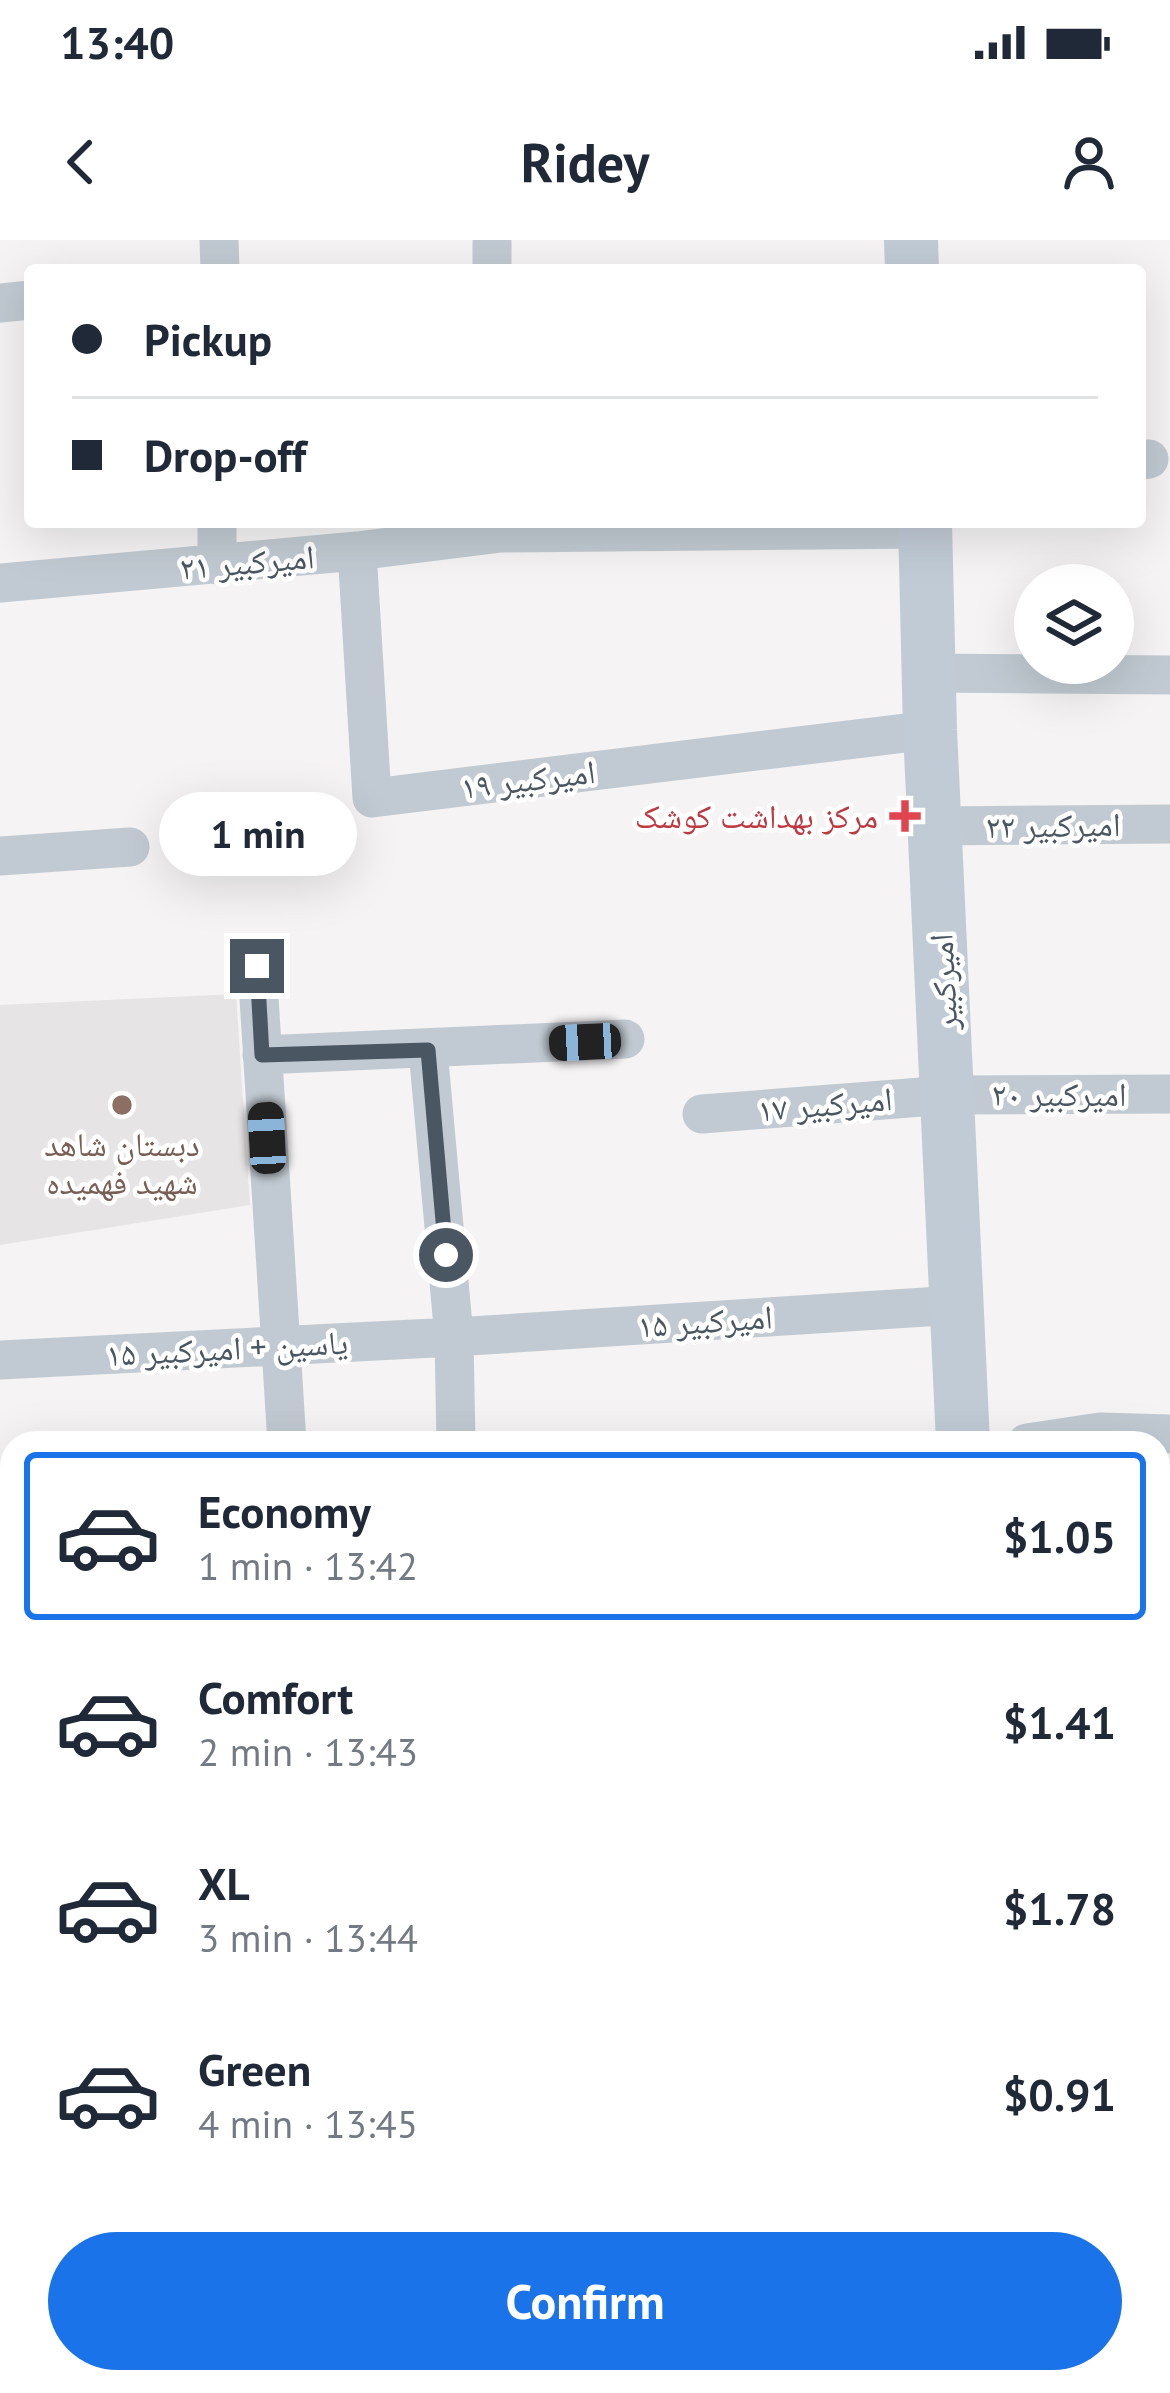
<!DOCTYPE html>
<html lang="en">
<head>
<meta charset="utf-8">
<style>
  body { margin:0; font-family:"PT Sans","Noto Naskh Arabic",sans-serif; background:#f6f6f7; color:#1f2937; height:100vh; display:flex; flex-direction:column; font-size:45px; white-space:nowrap }
  * { box-sizing:border-box; margin:0 }
  p { font-size:39px; color:#747a83 }
  .icon { flex:none; width:66px; height:66px; fill:none; stroke:currentColor; stroke-width:2; stroke-linecap:round; stroke-linejoin:round }
  .map { position:relative; flex:1; overflow:hidden }
  .details { position:absolute; left:0px; top:1191px; width:1170px; height:963px; display:flex; flex-direction:column; background:#fff; border-radius:36px 36px 0 0; box-shadow:0 12px 48px #0002 }
  .details>* { flex:none }
  .top-card { position:absolute; left:24px; top:24px; width:1122px; height:264px; border-radius:12px; box-shadow:0 12px 48px #0002; display:grid; align-content:center; height:264px; padding:0 48px; background:#fff }
  .buttons { position:absolute; left:1014px; top:324px; display:grid; gap:24px }
  .buttons a { display:grid; place-items:center; width:120px; height:120px; border-radius:50%; background:#fff; box-shadow:0 12px 48px #0002; font-size:60px }
  .end { position:absolute; width:54px; height:54px; margin:-27px; border:15px solid #4a5661; background:#fff; box-shadow:0 0 0 6px #fff }
  .from { border-radius:50% }
  .bubble { position:absolute; height:84px; border-radius:42px; background:#fff; box-shadow:0 12px 48px #0002; font-size:39px; font-weight:600; line-height:84px; text-align:center }
  .car { position:absolute; width:36px; height:72px; margin:-36px -18px; border-radius:15px; box-shadow:0 0 9px 3px #0007; background:linear-gradient(#222 24%,#8ab4d8 0 40%,#222 0 76%,#8ab4d8 0 86%,#222 0) }
  .top-card b { display:flex; align-items:center; gap:42px; height:114px; font-size:45px }
  .top-card b+b { border-top:3px solid #e0e1e3 }
  .top-card i { width:30px; height:30px; background:#1f2937 }
  ul { padding:21px 0 0; list-style:none }
  li { display:flex; align-items:center; gap:36px; height:168px; margin:0 24px 18px; padding:0 24px; border:6px solid transparent; border-radius:12px }
  li div { flex:1 }
  li b { display:block; font-size:45px }
  li em { font-style:normal; font-weight:600 }
  li.on { border-color:#1a73e8 }
  li>.icon { width:108px; height:108px; stroke-width:1.5 }
  .primary-button { display:flex; gap:24px; margin-top:auto; padding:24px 48px }
  .primary-button a { flex:1; height:138px; border-radius:72px; background:#1a73e8; color:#fff; font-size:48px; font-weight:600; line-height:138px; text-align:center }
  .status { display:flex; justify-content:space-between; align-items:center; height:84px; padding:0 60px; background:#fff; direction:ltr }
  .status svg { height:33px; fill:currentColor }
  header { display:flex; justify-content:space-between; align-items:center; height:156px; padding:0 48px; background:#fff; font-size:54px; font-weight:600 }
  .map>svg:first-child { display:block }
  .education { fill:#e6e4e5 }
  .green { fill:#c3f1d5 }
  .lines { fill:none; stroke-linecap:round; stroke-linejoin:round }
  .minor { stroke:#c1cad2; stroke-width:39 }
  .secondary { stroke:#c1cbd6; stroke-width:54 }
  .route { stroke:#4a5661; stroke-width:15 }
  .health-dot { fill:#e0444e; stroke:#fff; stroke-width:4.5 }
  .education-dot { fill:#8d6e63; stroke:#fff; stroke-width:4.5 }
  .labels { text-anchor:middle; stroke-width:9; stroke-linejoin:round; paint-order:stroke }
  .street-label { font-size:33px; fill:#4a5661; stroke:#fff }
  .health-label { font-size:33px; fill:#be3a42; stroke:#fff; text-anchor:end }
  .education-label { font-size:33px; fill:#785e54; stroke:#fff }
</style>
</head>
<body>
<div class="status"><b>13:40</b><svg viewBox="0 0 49 12"><path d="M0 12V9h3v3zM5 12V6h3v6zM10 12V3h3v9zM15 12V0h3v12zM26 1h20v11H26zM47 4h2v5h-2z"/></svg></div>
<header><svg class="icon" aria-label="back" viewBox="0 0 24 24"><path d="M15 5l-7 7 7 7"/></svg>Ridey<svg class="icon" aria-label="person" viewBox="0 0 24 24"><circle cx="12" cy="8" r="4"/><path d="M4 21q1-7 8-7t8 7"/></svg></header>
<div class="map">
<svg width="1170" height="2153" viewBox="0 0 1170 2153">
  <rect width="100%" height="100%" fill="#f5f3f3"/>
  <path class="education" d="M236,754l14,211 -250,40v-240z"/>
  <path class="green" d="M1158,1854l12,14v59l-12,1z
    M1170,2009v57l-12,8v-62z
    M751,2142h89l-2,11h-64z
    M936,2142h95l-29,11h-73z"/>
  <g class="lines">
    <path class="minor" d="M219,0l1,30
      M492,3v27
      M0,63l30,-3
      M1140,220l9,-1
      M357,311l15,247 558,-68
      M217,325v-43
      M0,343l357,-32 144,-18 424,-4
      M930,433l240,2
      M936,586l234,-2
      M0,616l130,-9
      M257,726l30,477
      M428,810l26,287 2,106
      M262,815l363,-16
      M702,874l246,-19 222,-1
      M0,1120l454,-23 503,-32
      M1027,1203l73,-11 70,2
      M1158,1544h12
      M32,2153v-11
      M705,2153h16"/>
    <path class="secondary" d="M911,0l1,30
      M925,282l5,208 33,713
      M0,1951h12
      M1158,1962h12
      M855,2153l2,-11"/>
  </g>
  <g class="lines">
    <path class="route" d="M257,726l5,89 166,-5 18,205"/>
  </g>
  <path class="health-dot" d="M899 558h12v12h12v12h-12v12h-12v-12h-12v-12h12z"/>
  <circle class="education-dot" cx="122" cy="865" r="12"/>
  <g class="labels">
    <g class="street-label">
      <text transform="translate(247 322) rotate(-5)" y="12">امیرکبیر ۲۱</text>
      <text transform="translate(528 539) rotate(-7)" y="12">امیرکبیر ۱۹</text>
      <text transform="translate(1053 585) rotate(-1)" y="12">امیرکبیر ۲۲</text>
      <text transform="translate(943 742) rotate(-93)" y="12">امیرکبیر</text>
      <text x="1059" y="866">امیرکبیر ۲۰</text>
      <text transform="translate(825 864) rotate(-5)" y="12">امیرکبیر ۱۷</text>
      <text transform="translate(705 1081) rotate(-4)" y="12">امیرکبیر ۱۵</text>
      <text transform="translate(227 1108) rotate(-3)" y="12">یاسین + امیرکبیر ۱۵</text>
    </g>
    <g class="health-label">
      <text x="878" y="588">مرکز بهداشت کوشک</text>
    </g>
    <g class="education-label">
      <text x="122" y="916">دبستان شاهد<tspan x="122" dy="38">شهید فهمیده</tspan></text>
    </g>
  </g>
</svg>
<div class="buttons">
<a><svg class="icon" aria-label="layers" viewBox="0 0 24 24"><path d="M12 4l9 5-9 5-9-5zM3 14l9 5 9-5"/></svg></a>
</div>
<i class="end from" style="left:446px;top:1015px"></i>
<i class="end" style="left:257px;top:726px"></i>
<div class="bubble" style="left:159px;top:552px;width:198px">1 min</div>
<i class="car" style="left:585px;top:802px;rotate:267deg"></i>
<i class="car" style="left:267px;top:898px;rotate:357deg"></i>
<div class="top-card">
<b><i class="from"></i>Pickup</b>
<b><i></i>Drop-off</b>
</div>
<section class="details">
<ul>
<li class="on"><svg class="icon" aria-label="car" viewBox="0 0 24 24"><path d="M5 17H2v-5l4-1 3-4h7l3 4 3 1v5h-3M9 17h6M6 11h13"/><circle cx="7" cy="17" r="2"/><circle cx="17" cy="17" r="2"/></svg><div><b>Economy</b><p>1 min · 13:42</p></div><em>$1.05</em></li>
<li><svg class="icon" aria-label="car" viewBox="0 0 24 24"><path d="M5 17H2v-5l4-1 3-4h7l3 4 3 1v5h-3M9 17h6M6 11h13"/><circle cx="7" cy="17" r="2"/><circle cx="17" cy="17" r="2"/></svg><div><b>Comfort</b><p>2 min · 13:43</p></div><em>$1.41</em></li>
<li><svg class="icon" aria-label="car" viewBox="0 0 24 24"><path d="M5 17H2v-5l4-1 3-4h7l3 4 3 1v5h-3M9 17h6M6 11h13"/><circle cx="7" cy="17" r="2"/><circle cx="17" cy="17" r="2"/></svg><div><b>XL</b><p>3 min · 13:44</p></div><em>$1.78</em></li>
<li><svg class="icon" aria-label="car" viewBox="0 0 24 24"><path d="M5 17H2v-5l4-1 3-4h7l3 4 3 1v5h-3M9 17h6M6 11h13"/><circle cx="7" cy="17" r="2"/><circle cx="17" cy="17" r="2"/></svg><div><b>Green</b><p>4 min · 13:45</p></div><em>$0.91</em></li>
</ul>
<div class="primary-button"><a>Confirm</a></div>
</section>
</div>
</body>
</html>
